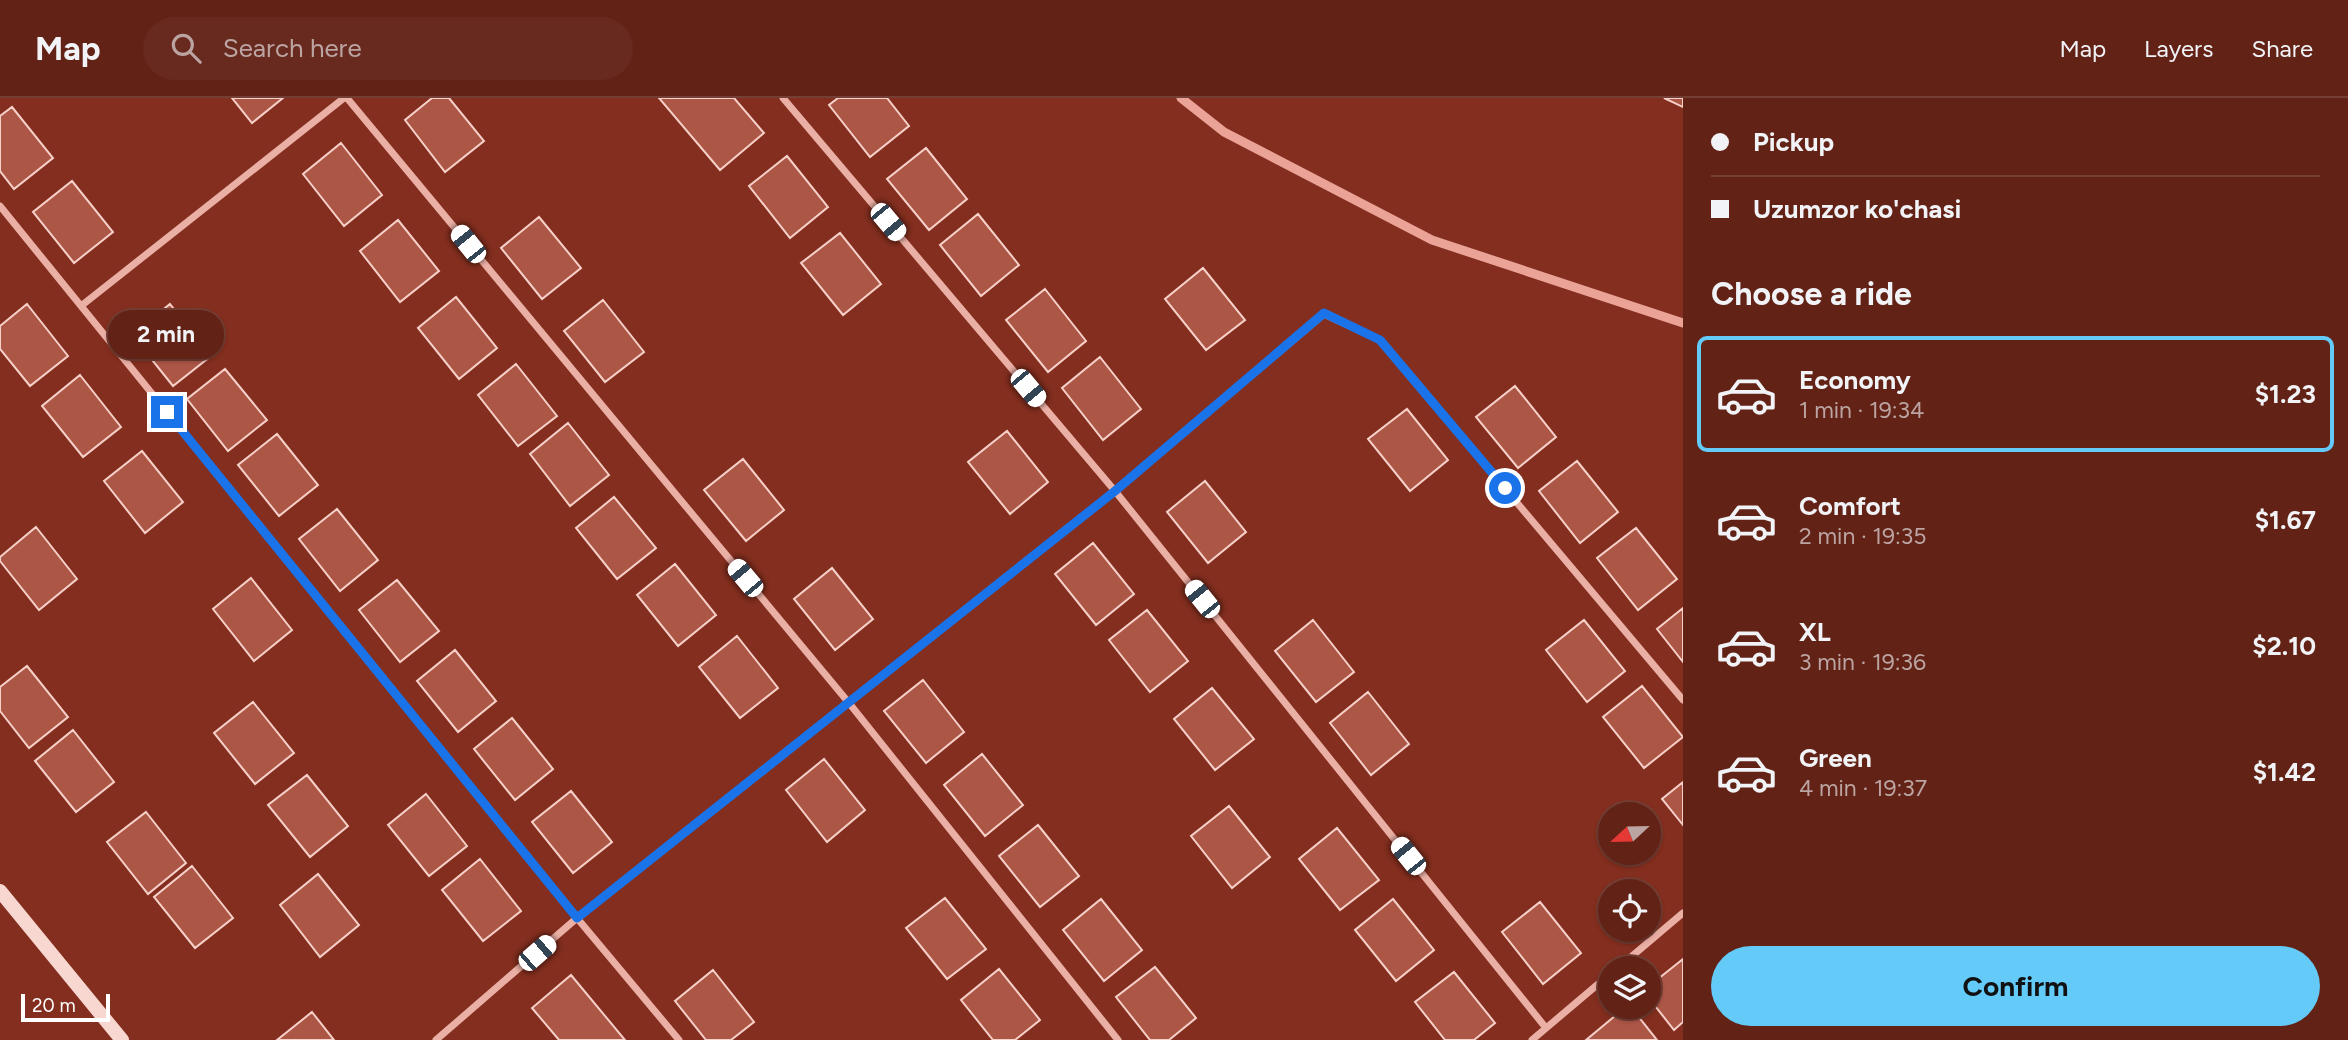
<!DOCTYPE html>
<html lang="en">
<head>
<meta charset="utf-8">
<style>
  body { margin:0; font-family:Figtree,sans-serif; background:#682a1f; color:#f1f3f6; height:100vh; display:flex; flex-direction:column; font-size:26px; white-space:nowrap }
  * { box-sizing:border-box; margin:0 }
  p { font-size:23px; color:#bba4a1 }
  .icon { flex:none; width:38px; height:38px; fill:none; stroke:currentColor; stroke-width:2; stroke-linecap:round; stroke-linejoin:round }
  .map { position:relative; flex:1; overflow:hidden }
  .details { display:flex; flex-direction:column; background:#622216; width:665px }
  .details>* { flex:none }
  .hud { display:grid; align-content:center; height:154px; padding:0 28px; background:#622216 }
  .needle { width:46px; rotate:248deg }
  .fabs { position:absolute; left:1598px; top:704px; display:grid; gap:14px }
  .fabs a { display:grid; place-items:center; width:63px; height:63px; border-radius:50%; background:#622216; box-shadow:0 2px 5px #0004,0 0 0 2px #763f35; font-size:35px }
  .scale { position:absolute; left:21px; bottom:18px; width:89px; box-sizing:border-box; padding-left:7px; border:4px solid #fff; border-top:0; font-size:19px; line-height:24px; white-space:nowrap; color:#fff; -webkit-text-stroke:5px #832e1e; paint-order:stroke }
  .end { position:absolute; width:32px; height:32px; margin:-16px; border:9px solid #1a73e8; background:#fff; box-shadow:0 0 0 4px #fff }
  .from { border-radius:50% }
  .bubble { position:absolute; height:49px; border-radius:24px; background:#622216; box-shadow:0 2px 5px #0004,0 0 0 2px #763f35; font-size:23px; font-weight:700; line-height:49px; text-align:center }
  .car { position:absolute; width:21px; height:42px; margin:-21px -10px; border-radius:9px; box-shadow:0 0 5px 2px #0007; background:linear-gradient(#fff 24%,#345 0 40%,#fff 0 76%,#345 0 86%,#fff 0) }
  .hud b { display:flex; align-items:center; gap:24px; height:66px; font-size:26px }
  .hud b+b { border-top:2px solid #763f35 }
  .hud i { width:18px; height:18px; background:#f1f3f6 }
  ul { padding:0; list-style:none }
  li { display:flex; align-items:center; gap:21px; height:116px; margin:0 14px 10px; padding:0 14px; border:4px solid transparent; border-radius:10px }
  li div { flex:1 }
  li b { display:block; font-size:26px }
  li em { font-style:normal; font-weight:700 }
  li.on { border-color:#64cbf9 }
  li>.icon { width:63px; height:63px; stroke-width:1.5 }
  h2 { padding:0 28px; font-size:32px; line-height:84px }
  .primary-button { display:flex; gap:14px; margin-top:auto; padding:14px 28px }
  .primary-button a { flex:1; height:80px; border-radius:42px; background:#64cbf9; color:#111; font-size:28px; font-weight:700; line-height:80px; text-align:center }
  header { display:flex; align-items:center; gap:42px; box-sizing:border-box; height:98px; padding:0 35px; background:#622216; border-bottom:2px solid #763f35 }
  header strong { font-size:33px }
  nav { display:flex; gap:38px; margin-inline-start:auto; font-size:24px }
  .search { width:490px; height:63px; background:#682a1f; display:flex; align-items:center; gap:18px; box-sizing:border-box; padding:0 24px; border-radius:38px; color:#bba4a1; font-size:26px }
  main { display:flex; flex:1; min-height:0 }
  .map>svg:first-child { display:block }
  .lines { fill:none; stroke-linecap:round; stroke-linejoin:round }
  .stream { stroke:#eba398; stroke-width:9 }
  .building { fill:#ac5646; stroke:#f7d0c9; stroke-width:2 }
  .minor { stroke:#eaafa5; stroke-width:7 }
  .secondary { stroke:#f7d7d0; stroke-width:14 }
  .route { stroke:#1a73e8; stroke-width:9 }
</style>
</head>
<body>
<header>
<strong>Map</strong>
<div class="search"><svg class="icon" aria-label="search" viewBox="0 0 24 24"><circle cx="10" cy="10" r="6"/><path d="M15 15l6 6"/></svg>Search here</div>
<nav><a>Map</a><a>Layers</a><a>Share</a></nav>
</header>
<main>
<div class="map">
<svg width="1683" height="942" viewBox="0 0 1683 942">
  <rect width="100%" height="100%" fill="#832e1e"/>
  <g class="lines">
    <path class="stream" d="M1181,0l43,34 208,108 251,83"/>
  </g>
  <path class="building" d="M232,0h51l-31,25z
    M432,0h17l35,43 -39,31 -40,-52z
    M659,0h75l30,35 -44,37z
    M838,0h49l22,28 -39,31 -41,-52z
    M1664,0h19v9z
    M12,9l41,51 -39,31 -14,-18v-55z
    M341,45l41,52 -38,31 -41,-52z
    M926,50l41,51 -38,31 -42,-51z
    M787,58l41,51 -38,31 -41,-52z
    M72,83l41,51 -39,31 -41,-51z
    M978,116l41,51 -38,31 -41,-51z
    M539,119l42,51 -39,31 -41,-51z
    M398,122l41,51 -39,31 -40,-51z
    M840,135l41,51 -38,31 -42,-52z
    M1203,170l42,52 -39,30 -41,-51z
    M1045,191l41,52 -38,31 -42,-52z
    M456,199l41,51 -38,31 -41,-51z
    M603,202l41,52 -39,30 -41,-51z
    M27,206l41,52 -38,30 -30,-37v-23z
    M170,206l41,52 -38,30 -41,-51z
    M1100,259l41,52 -38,31 -41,-52z
    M516,266l41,52 -39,30 -40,-51z
    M225,271l42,51 -39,31 -41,-52z
    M80,277l41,52 -38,30 -41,-51z
    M1515,288l41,51 -38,31 -42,-51z
    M1407,311l41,51 -38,31 -42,-52z
    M568,325l41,52 -39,31 -40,-52z
    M1007,333l41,51 -38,32 -42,-52z
    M277,336l41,51 -39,31 -41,-51z
    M142,353l41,51 -38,31 -41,-52z
    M743,361l41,51 -38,31 -42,-51z
    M1577,363l41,51 -38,31 -41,-52z
    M1205,383l41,51 -38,31 -41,-51z
    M614,399l42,51 -39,31 -41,-51z
    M337,411l41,51 -38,31 -41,-52z
    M36,429l41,52 -38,31 -39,-49v-4z
    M1636,430l41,51 -39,31 -41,-52z
    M1093,445l41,51 -38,31 -41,-51z
    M675,466l41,51 -38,31 -41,-51z
    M832,470l41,51 -38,31 -41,-51z
    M251,480l41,52 -38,31 -41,-52z
    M397,482l42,51 -39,31 -41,-52z
    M1683,510v54l-26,-33z
    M1147,512l41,51 -38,31 -41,-52z
    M1313,522l41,52 -38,30 -41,-51z
    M1584,522l41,51 -38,31 -41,-52z
    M737,538l41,52 -38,30 -41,-51z
    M455,552l41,51 -38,31 -41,-51z
    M27,568l41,51 -39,31 -29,-37v-24z
    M923,582l41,52 -38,31 -42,-52z
    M1642,588l41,51 -39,31 -41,-51z
    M1212,590l42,51 -39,31 -41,-51z
    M1368,594l41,52 -38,31 -41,-52z
    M253,604l41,51 -39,31 -41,-51z
    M512,620l41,51 -38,31 -41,-51z
    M73,632l41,52 -38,30 -41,-51z
    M982,656l41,51 -38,31 -41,-51z
    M824,661l41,51 -38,32 -41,-52z
    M307,677l41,51 -38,31 -42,-52z
    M1683,684v43l-21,-26z
    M571,693l41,51 -39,31 -41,-51z
    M426,696l41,52 -38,30 -41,-51z
    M1229,708l41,51 -38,31 -41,-52z
    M146,714l40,51 -38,31 -41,-52z
    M1038,727l41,51 -39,31 -41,-51z
    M1337,730l42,52 -39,30 -41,-51z
    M480,761l41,52 -38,30 -41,-51z
    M192,768l41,52 -38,30 -41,-51z
    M318,776l41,51 -39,32 -40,-52z
    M945,800l41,51 -39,30 -41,-51z
    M1101,801l41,51 -38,31 -41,-51z
    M1393,801l41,51 -38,31 -41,-51z
    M1540,804l41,51 -38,31 -41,-52z
    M1683,861v63l-9,8 -26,-33v-10z
    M1155,869l41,51 -27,22h-19l-34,-43z
    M999,871l41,51 -25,20h-22l-32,-40z
    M713,872l41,52 -23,18h-25l-31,-39z
    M1454,874l41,51 -21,17h-29l-30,-38z
    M571,877l54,65h-66l-27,-32z
    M1627,908h3l27,34h-71z
    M312,914l22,28h-57z"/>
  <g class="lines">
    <path class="minor" d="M347,0l502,605 269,337
      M783,0l332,393 431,537
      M0,108l577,712 102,122
      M81,208l263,-208
      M1618,870l65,-55
      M436,942l141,-122 538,-427 209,-177 56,26 303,360
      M1532,942l78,-66"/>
    <path class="secondary" d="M0,793l122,149"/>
  </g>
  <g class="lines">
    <path class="route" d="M167,314l410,506 538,-427 209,-178 56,27 125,148"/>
  </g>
</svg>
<div class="fabs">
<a><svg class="needle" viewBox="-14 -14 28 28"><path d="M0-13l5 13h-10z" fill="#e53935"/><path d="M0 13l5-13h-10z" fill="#bba4a1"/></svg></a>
<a><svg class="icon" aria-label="locate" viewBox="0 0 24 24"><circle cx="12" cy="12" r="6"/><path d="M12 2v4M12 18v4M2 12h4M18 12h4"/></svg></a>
<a><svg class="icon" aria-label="layers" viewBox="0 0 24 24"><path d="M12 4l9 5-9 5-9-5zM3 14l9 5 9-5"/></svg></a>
</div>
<div class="scale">20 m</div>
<i class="end from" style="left:1505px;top:390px"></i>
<i class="end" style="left:167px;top:314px"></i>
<div class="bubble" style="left:108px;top:212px;width:116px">2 min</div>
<i class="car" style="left:888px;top:124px;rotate:140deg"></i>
<i class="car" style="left:468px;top:146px;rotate:321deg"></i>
<i class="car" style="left:1028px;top:290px;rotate:140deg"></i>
<i class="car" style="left:745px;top:480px;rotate:320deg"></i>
<i class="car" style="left:1202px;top:501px;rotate:321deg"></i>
<i class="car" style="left:1408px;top:758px;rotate:321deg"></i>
<i class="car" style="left:537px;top:855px;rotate:49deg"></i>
</div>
<section class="details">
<div class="hud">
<b><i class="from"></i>Pickup</b>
<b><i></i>Uzumzor ko'chasi</b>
</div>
<h2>Choose a ride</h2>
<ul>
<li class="on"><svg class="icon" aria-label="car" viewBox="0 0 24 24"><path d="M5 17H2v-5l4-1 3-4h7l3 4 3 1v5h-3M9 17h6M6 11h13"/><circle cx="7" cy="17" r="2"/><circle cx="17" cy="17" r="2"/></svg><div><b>Economy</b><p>1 min · 19:34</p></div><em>$1.23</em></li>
<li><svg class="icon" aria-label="car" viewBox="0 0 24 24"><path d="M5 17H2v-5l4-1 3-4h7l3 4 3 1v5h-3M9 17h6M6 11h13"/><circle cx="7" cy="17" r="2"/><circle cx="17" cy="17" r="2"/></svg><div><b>Comfort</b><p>2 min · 19:35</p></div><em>$1.67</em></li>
<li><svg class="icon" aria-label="car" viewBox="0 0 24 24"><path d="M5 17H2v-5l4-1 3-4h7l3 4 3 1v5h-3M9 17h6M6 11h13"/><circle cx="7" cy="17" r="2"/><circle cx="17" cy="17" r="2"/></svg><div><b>XL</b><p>3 min · 19:36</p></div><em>$2.10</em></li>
<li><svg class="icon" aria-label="car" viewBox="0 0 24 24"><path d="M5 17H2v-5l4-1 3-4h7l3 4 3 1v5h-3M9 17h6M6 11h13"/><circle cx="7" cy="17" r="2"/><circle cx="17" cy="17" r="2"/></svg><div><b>Green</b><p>4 min · 19:37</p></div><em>$1.42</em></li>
</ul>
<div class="primary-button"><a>Confirm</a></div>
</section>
</main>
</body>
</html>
